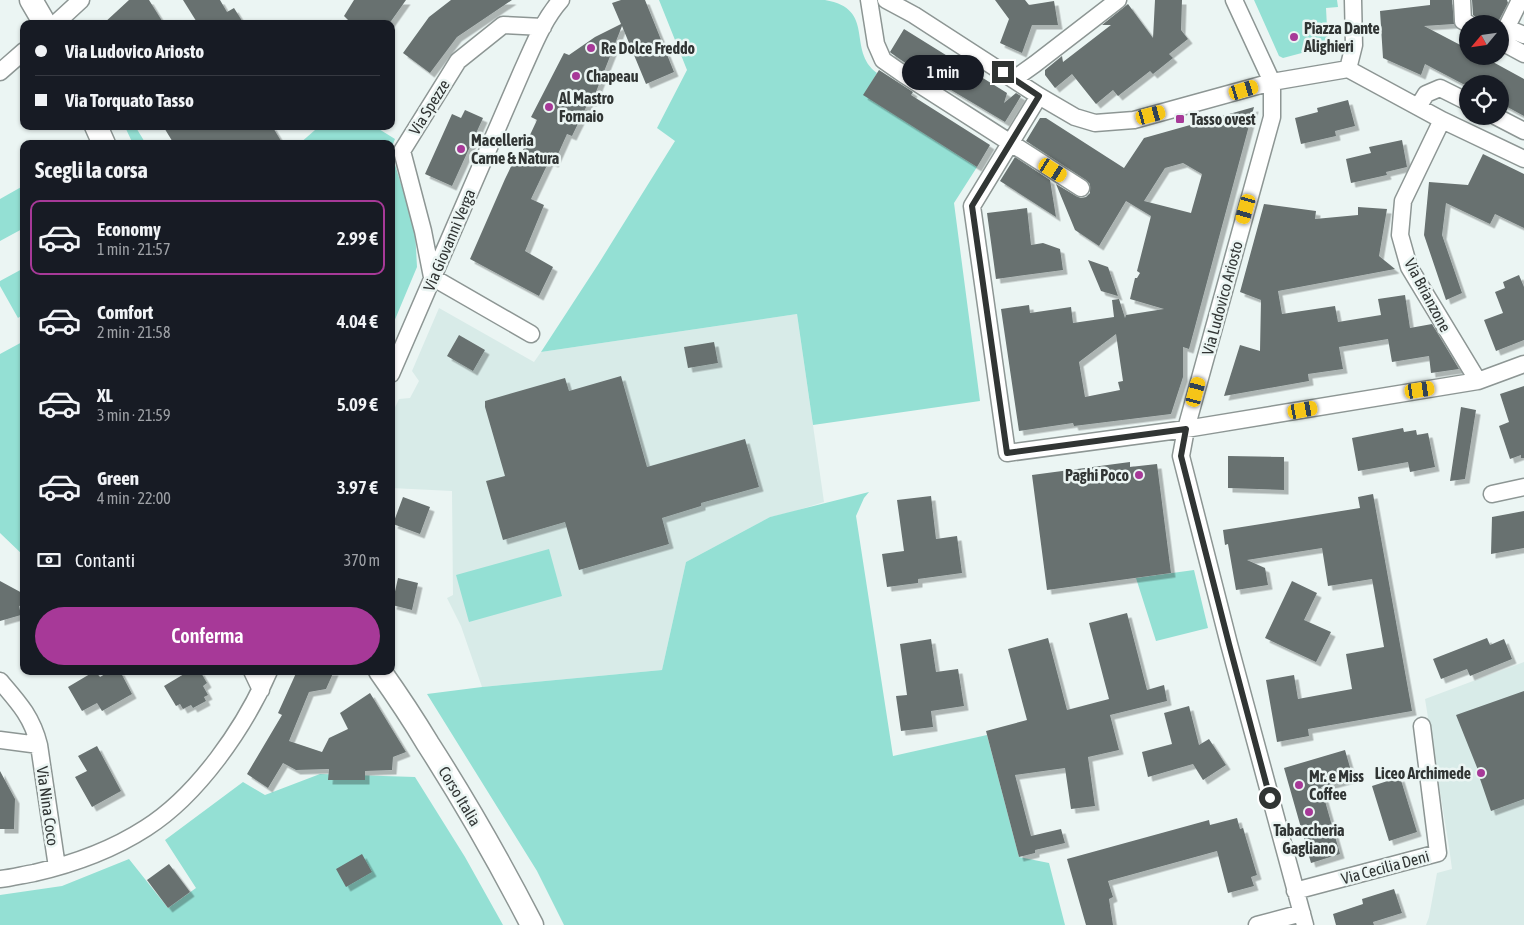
<!DOCTYPE html>
<html lang="it">
<head>
<meta charset="utf-8">
<style>
  body { margin:0; font-family:"Asap Condensed",sans-serif; background:#20242c; color:#f1f3f6; height:100vh; display:flex; flex-direction:column; font-size:19px; white-space:nowrap }
  * { box-sizing:border-box; margin:0 }
  p { font-size:16px; color:#9ea1a6 }
  .icon { flex:none; width:28px; height:28px; fill:none; stroke:currentColor; stroke-width:2; stroke-linecap:round; stroke-linejoin:round }
  .map { position:relative; flex:1; overflow:hidden }
  .side { position:absolute; left:20px; top:140px; width:375px; height:535px; display:flex; flex-direction:column; background:#171b24; border-radius:10px; box-shadow:0 1px 4px #0004 }
  .side>* { flex:none }
  .banner { position:absolute; left:20px; top:20px; width:375px; height:110px; border-radius:10px; box-shadow:0 1px 4px #0004; display:grid; align-content:center; height:110px; padding:0 15px; background:#171b24 }
  .needle { width:32px; rotate:241deg }
  .fabs { position:absolute; left:1459px; top:15px; display:grid; gap:10px }
  .fabs a { display:grid; place-items:center; width:50px; height:50px; border-radius:50%; background:#171b24; box-shadow:0 1px 4px #0004; font-size:25px }
  .end { position:absolute; width:22px; height:22px; margin:-11px; border:6px solid #313534; background:#fff; box-shadow:0 0 0 2px #fff }
  .from { border-radius:50% }
  .bubble { position:absolute; height:35px; border-radius:18px; background:#171b24; box-shadow:0 1px 4px #0004; font-size:16px; font-weight:600; line-height:35px; text-align:center }
  .car { position:absolute; width:15px; height:30px; margin:-15px -8px; border-radius:6px; box-shadow:0 0 4px 1px #0007; background:linear-gradient(#f5c518 24%,#345 0 40%,#f5c518 0 76%,#345 0 86%,#f5c518 0) }
  .banner b { display:flex; align-items:center; gap:18px; height:48px; font-size:19px }
  .banner b+b { border-top:1px solid #363941 }
  .banner i { width:12px; height:12px; background:#f1f3f6 }
  ul { padding:0; list-style:none }
  li { display:flex; align-items:center; gap:15px; height:75px; margin:0 10px 8px; padding:0 5px; border:2px solid transparent; border-radius:10px }
  li div { flex:1 }
  li b { display:block; font-size:19px }
  li em { font-style:normal; font-weight:600 }
  li.selected { border-color:#a73998 }
  li>.icon { width:45px; height:45px; stroke-width:1.5 }
  h2 { padding:0 15px; font-size:22px; line-height:60px }
  .pay { display:flex; align-items:center; gap:12px; height:55px; padding:0 15px; font-size:19px }
  .pay p { margin-inline-start:auto }
  .cta { display:flex; gap:10px; margin-top:auto; padding:10px 15px }
  .cta a { flex:1; height:58px; border-radius:30px; background:#a73998; color:#fff; font-size:20px; font-weight:600; line-height:58px; text-align:center }
  .map>svg:first-child { display:block }
  .built { fill:#d8ebe8 }
  .green { fill:#94e0d4 }
  .building { fill:#687170; fill-rule:evenodd; filter:url(#shadow) }
  .lines { fill:none; stroke-linecap:round; stroke-linejoin:round }
  .street-casing { stroke:#8d9694; stroke-width:19 }
  .secondary-casing { stroke:#8d9694; stroke-width:25 }
  .street { stroke:#fff; stroke-width:16 }
  .secondary { stroke:#fff; stroke-width:22 }
  .route { stroke:#313534; stroke-width:6 }
  .poi-dot { fill:#a73998; stroke:#ebf5f3; stroke-width:2 }
  .labels { text-anchor:middle; stroke-width:5; stroke-linejoin:round; paint-order:stroke }
  .poi-label { font-size:16px; font-weight:bold; fill:#313534; stroke:#ebf5f3; text-anchor:start }
  .street-label { font-size:16px; fill:#313534; stroke:#ebf5f3 }
</style>
</head>
<body>
<div class="map">
<svg width="1524" height="925" viewBox="0 0 1524 925">
  <defs>
    <filter id="shadow"><feDropShadow dx="4.5" dy="4.5" stdDeviation="0" flood-color="#0004"/></filter>
  </defs>
  <rect width="100%" height="100%" fill="#ebf5f3"/>
  <path class="built" d="M439,308l95,54 7,-10 256,-38 27,188 -32,10 -22,5 -84,45 -24,108 -180,17 -21,-61 -14,-28 6,-3 -1,-104 -61,-3v-72l8,-17 11,-1 9,-17 -7,-10z
    M1524,662v263h-98l3,-8 8,-44 15,-4 -3,-22 -24,-148z"/>
  <path class="green" d="M659,0h166c52,9 21,50 52,73l-13,22 113,72 -23,36 26,198 -167,24 -16,-111 -256,38 58,-89 76,-122 -18,-13 30,-58z
    M1254,0h83l1,7 -12,1 2,38 -45,12 -4,-2z
    M128,126h7l11,18h-13l-7,-15z
    M314,126h60l21,13 -4,10v-5h-92l16,-14z
    M391,152l24,77 2,38 -26,62z
    M23,186l1,42 -24,13v-42z
    M24,268v46l-6,4 -18,-32v-5z
    M24,341v215l-24,-23v-179z
    M869,492l-5,6 -8,18 37,240 94,-21 32,122 30,6 16,62h-501l-27,-54 -110,-177 55,-7 180,-17 24,-108 84,-45z
    M549,549l13,47 -93,26 -13,-47z
    M1194,570l14,58 -52,13 -20,-63z
    M320,774l95,3 50,80 38,68h-503v-30l62,-9 67,-27 39,49 28,-20 -31,-48 78,-58 22,13z"/>
  <path class="building" d="M129,0h20l15,24h-61z
    M183,0h37l7,12 7,-4 10,16h-46z
    M354,0h52l-17,24h-37l-8,-8z
    M451,0h61l-55,37 -27,36 -27,-20 26,-36z
    M621,0h24l29,72 -28,12 -24,-58 -30,76 -3,-1 -17,35 -5,-2 -13,29 -5,-2 -18,38 13,6 -19,46 28,16 -14,29 -69,-37 35,-80 14,-29 3,2 15,-32 -6,-3 33,-64 5,2 26,-18 26,-13 -9,-21z
    M995,0h30l4,5 25,-4 4,24h-26l-10,28 -22,-10 9,-24z
    M1155,0h27l-1,30 7,9 -19,15 4,4 -20,16 -3,-3 -32,25 -5,-6 -17,14 -24,-30 -17,14 -10,-13v-5l17,-14 1,6 48,-37h-9l26,-21 25,34z
    M1430,0h22l2,24 -30,2 44,23v7h14l42,23v37l-24,-13v-19h-37l-38,-20 -4,11 -38,-17 -3,-47 50,-6z
    M1472,0h35l1,3 -10,19 -19,1 -2,-5 -4,-3z
    M904,29l103,64 -3,10 12,-10 5,3 -16,26 -81,-48 -1,1 -32,-22 -1,-1z
    M879,70l34,22 -2,3 79,50 -13,22 -114,-72z
    M1348,100l7,26 -20,5 1,5 -35,8 -6,-26 23,-6 -1,-4z
    M1254,107l-65,242 -6,-2v30l-12,37 -97,12 -1,-3 -54,8 -18,-122 28,-4 1,8 41,-6 2,16 41,-6 -2,-17 7,-1 6,19 1,-3 38,-6 -34,-10 5,-21h2l3,-5 -3,-2 14,-55 -25,-15 -27,45 -24,-16 -19,-46 20,12 5,2 5,-1 4,-4v-9l-4,-4 -60,-39 14,-23h6l78,50 20,-30zM1183,163l19,11 -11,39 -47,-12 21,-33zM1116,334l7,47 -5,1 2,8 -35,7 -6,-35z
    M465,110l18,8 -31,68 -27,-12 27,-60 9,4z
    M163,126h109l11,18h-109z
    M1402,140l5,27 -21,5 1,3 -36,8 -5,-24 25,-6 -2,-6z
    M1483,154l41,20v54l-29,-14 -5,10 -44,-21 -4,32 20,58 -16,7 -22,-65 5,-53 39,3z
    M1015,157l35,23 6,37 -56,-36z
    M1264,204l52,7 -1,8 43,-4v-8l29,2 -8,47 16,13 -117,22 4,23 53,-8 3,16 43,-7 -3,-16 27,-4 5,33 22,-4 27,45 -28,4 -2,-17 -37,6 -4,-23 -49,8 4,22 -35,5 1,7 -85,15 16,-51 20,6 1,-51 -21,-8z
    M1027,208l4,37 12,-2 17,6 3,21 -67,9 -9,-66z
    M1088,260l20,7 10,29 -17,-5z
    M1519,275l5,12v53l-28,11 -12,-31 19,-7 -8,-21 10,-4 -2,-6z
    M459,335l26,15 -12,21 -26,-15z
    M714,342l4,21 -30,5 -4,-21z
    M621,376l26,91 98,-28 14,48 -58,16v3l-39,12 7,26 -90,26 -14,-48 -62,18 -17,-59 19,-5 -20,-69v-6l80,-23 4,13z
    M1524,386v72h-3v-3l-11,4 -11,-33 10,-4 -9,-28z
    M1461,407l15,3 -11,69 -15,2z
    M1403,428l1,4 12,-2 1,5 11,-2 7,34 -25,5 -2,-10 -50,9 -6,-33z
    M1228,456l56,1v33l-56,-2z
    M1130,462v5l27,-3 14,109 -124,17 -15,-115z
    M1373,494l39,217 -104,18 1,7 -32,6 -11,-62 28,-5 4,24 54,-10 -6,-35 38,-7 -12,-68 -44,7 -6,-38 -75,12 18,8 3,17 -32,5 -8,-46 -3,1 -2,-15 137,-22 -2,-11z
    M931,496l5,43 21,-3 5,37 -44,6v4l-31,4 -5,-33 22,-3 -7,-51z
    M403,497l27,10 -10,27 -27,-10z
    M1524,511v37l-33,6 1,-37z
    M398,578l20,5 -6,27 -20,-5z
    M0,581l24,13v11l-5,1 2,9 -21,6z
    M1292,581l25,12 -13,27 27,12 -15,30 -51,-24z
    M1127,613l20,77 17,-5 3,16 -57,14 9,35 -31,7 7,49 -24,3 -6,-41 -50,7 16,61 30,-7 4,14 -30,7v3l-16,4 -33,-126 41,-11 -19,-71 40,-11 19,72 42,-11 -20,-76z
    M1487,638l3,7 14,-6 8,20 -42,17 -3,-7 -26,10 -8,-20z
    M931,639l5,33 22,-3 6,37 -33,5 2,16 -32,4 -5,-35 11,-1 -7,-51z
    M95,671l5,6 10,-6h10l12,23 -30,17 -5,-8 -15,8 -14,-24z
    M189,671h11l7,12 -4,3 5,9 -4,2 2,4 -13,7 -2,-3 -8,4 -3,-5 -4,2 -12,-20z
    M297,671h37l-8,18 -17,3 -20,49 33,11 7,-14 19,-9 -8,-16 30,-20 36,59 -13,5 -1,13 -27,1v9h-37l1,-11 -33,1 -13,-7 -15,25 -21,-14 35,-59 -4,-2z
    M1524,691v108l-33,12 -12,-35 1,-1 -24,-60z
    M1189,706l10,39 10,-6 17,26 -23,15 -10,-16 -45,13 -6,-25 30,-8 -8,-31z
    M97,746l24,45 -29,16 -17,-30 12,-6 -9,-15z
    M1345,750l8,28 -32,9 19,67 -29,9 -27,-95z
    M0,771l15,28 -1,30h-14z
    M1400,777l17,55 -28,9 -17,-55z
    M1237,818l3,11 3,-1 14,47 -6,2 3,9 -26,7 -11,-42 -109,30 5,16 -4,2 4,26h-27l-19,-66 142,-39 1,5z
    M362,854l10,18 -26,15 -10,-18z
    M169,864l21,28 -22,16 -21,-28z
    M1394,889l8,24 -29,9 1,3h-38l-3,-11 30,-10 -1,-5z"/>
  <g class="lines">
    <defs>
      <path id="street" d="M869,0l7,44 7,16 20,14 178,114
        M886,0l28,15 125,81 36,21 20,6 39,-3 138,-38 76,-13 6,-24 -1,-45
        M1234,0l38,82v35l-86,312 -5,27 48,188 76,281
        M1462,0l1,21 6,3
        M55,24l26,-24
        M1507,28l17,7
        M1500,41l20,-41
        M1500,41l24,13
        M1348,69l94,51 82,39
        M0,72l24,-21
        M1014,79l21,-15 83,-64
        M1039,96l-67,110 35,247 179,-24 292,-48 46,-17
        M1418,107l8,-13 14,-6 28,14
        M1495,116l29,15
        M1442,120l-39,81 -3,34 9,32 69,114
        M531,334l-99,-57 -9,-46 -21,-80 56,-90 45,-36 40,2
        M391,374l131,-303c11,-24 21,-51 39,-71
        M1492,494l32,-7
        M252,671l9,19
        M0,681c19,22 32,36 39,64l18,122
        M0,740l39,5
        M0,879c11,-1 22,-4 34,-6 39,-9 78,-23 112,-45 52,-33 99,-101 123,-157
        M1295,891l143,-38 -16,-127
        M1257,925l45,-12"/>
      <path id="secondary" d="M31,0l14,24
        M96,126l8,18
        M380,671c17,24 33,48 48,73 38,59 72,119 104,181"/>
    </defs>
    <use href="#street" class="street-casing"/>
    <use href="#secondary" class="secondary-casing"/>
    <use href="#street" class="street"/>
    <use href="#secondary" class="secondary"/>
  </g>
  <g class="lines">
    <path class="route" d="M1003,72l36,24 -67,110 35,247 179,-24 -5,27 48,188 41,154"/>
  </g>
  <g class="poi-dot">
    <circle cx="1294" cy="37" r="5"/>
    <circle cx="591" cy="48" r="5"/>
    <circle cx="576" cy="76" r="5"/>
    <circle cx="549" cy="107" r="5"/>
    <rect x="1175" y="114" width="10" height="10" rx="2.5"/>
    <circle cx="461" cy="149" r="5"/>
    <circle cx="1139" cy="475" r="5"/>
    <circle cx="1481" cy="773" r="5"/>
    <circle cx="1299" cy="785" r="5"/>
    <circle cx="1309" cy="812" r="5"/>
  </g>
  <g class="labels">
    <g class="poi-label">
      <text x="1304" y="34">Piazza Dante<tspan x="1304" dy="18">Alighieri</tspan></text>
      <text x="601" y="54">Re Dolce Freddo</text>
      <text x="586" y="82">Chapeau</text>
      <text x="559" y="104">Al Mastro<tspan x="559" dy="18">Fornaio</tspan></text>
      <text x="1190" y="125">Tasso ovest</text>
      <text x="471" y="146">Macelleria<tspan x="471" dy="18">Carne &amp; Natura</tspan></text>
      <text x="1129" y="481" text-anchor="end">Paghi Poco</text>
      <text x="1471" y="779" text-anchor="end">Liceo Archimede</text>
      <text x="1309" y="782">Mr. e Miss<tspan x="1309" dy="18">Coffee</tspan></text>
      <text x="1309" y="836" text-anchor="middle">Tabaccheria<tspan x="1309" dy="18">Gagliano</tspan></text>
    </g>
    <g class="street-label">
      <text transform="translate(429 107) rotate(-58)" y="6">Via Spezze</text>
      <text transform="translate(449 240) rotate(-67)" y="6">Via Giovanni Verga</text>
      <text transform="translate(1428 295) rotate(62)" y="6">Via Brianzone</text>
      <text transform="translate(1222 298) rotate(-75)" y="6">Via Ludovico Ariosto</text>
      <text transform="translate(460 796) rotate(59)" y="6">Corso Italia</text>
      <text transform="translate(48 806) rotate(82)" y="6">Via Nina Coco</text>
      <text transform="translate(1385 867) rotate(-15)" y="6">Via Cecilia Deni</text>
    </g>
  </g>
</svg>
<div class="fabs">
<a><svg class="needle" viewBox="-14 -14 28 28"><path d="M0-13l5 13h-10z" fill="#e53935"/><path d="M0 13l5-13h-10z" fill="#9ea1a6"/></svg></a>
<a><svg class="icon" aria-label="locate" viewBox="0 0 24 24"><circle cx="12" cy="12" r="6"/><path d="M12 2v4M12 18v4M2 12h4M18 12h4"/></svg></a>
</div>
<i class="end from" style="left:1270px;top:798px"></i>
<i class="end" style="left:1003px;top:72px"></i>
<div class="bubble" style="left:902px;top:55px;width:82px">1 min</div>
<i class="car" style="left:1244px;top:90px;rotate:73deg"></i>
<i class="car" style="left:1151px;top:115px;rotate:75deg"></i>
<i class="car" style="left:1053px;top:170px;rotate:122deg"></i>
<i class="car" style="left:1246px;top:209px;rotate:196deg"></i>
<i class="car" style="left:1420px;top:390px;rotate:81deg"></i>
<i class="car" style="left:1196px;top:392px;rotate:15deg"></i>
<i class="car" style="left:1303px;top:410px;rotate:80deg"></i>
<div class="banner">
<b><i class="from"></i>Via Ludovico Ariosto</b>
<b><i></i>Via Torquato Tasso</b>
</div>
<section class="side">
<h2>Scegli la corsa</h2>
<ul>
<li class="selected"><svg class="icon" aria-label="car" viewBox="0 0 24 24"><path d="M5 17H2v-5l4-1 3-4h7l3 4 3 1v5h-3M9 17h6M6 11h13"/><circle cx="7" cy="17" r="2"/><circle cx="17" cy="17" r="2"/></svg><div><b>Economy</b><p>1 min · 21:57</p></div><em>2.99 €</em></li>
<li><svg class="icon" aria-label="car" viewBox="0 0 24 24"><path d="M5 17H2v-5l4-1 3-4h7l3 4 3 1v5h-3M9 17h6M6 11h13"/><circle cx="7" cy="17" r="2"/><circle cx="17" cy="17" r="2"/></svg><div><b>Comfort</b><p>2 min · 21:58</p></div><em>4.04 €</em></li>
<li><svg class="icon" aria-label="car" viewBox="0 0 24 24"><path d="M5 17H2v-5l4-1 3-4h7l3 4 3 1v5h-3M9 17h6M6 11h13"/><circle cx="7" cy="17" r="2"/><circle cx="17" cy="17" r="2"/></svg><div><b>XL</b><p>3 min · 21:59</p></div><em>5.09 €</em></li>
<li><svg class="icon" aria-label="car" viewBox="0 0 24 24"><path d="M5 17H2v-5l4-1 3-4h7l3 4 3 1v5h-3M9 17h6M6 11h13"/><circle cx="7" cy="17" r="2"/><circle cx="17" cy="17" r="2"/></svg><div><b>Green</b><p>4 min · 22:00</p></div><em>3.97 €</em></li>
</ul>
<div class="pay"><svg class="icon" aria-label="cash" viewBox="0 0 24 24"><path d="M3 7h18v10H3z"/><circle cx="12" cy="12" r="2"/></svg>Contanti<p>370 m</p></div>
<div class="cta"><a>Conferma</a></div>
</section>
</div>
</body>
</html>
